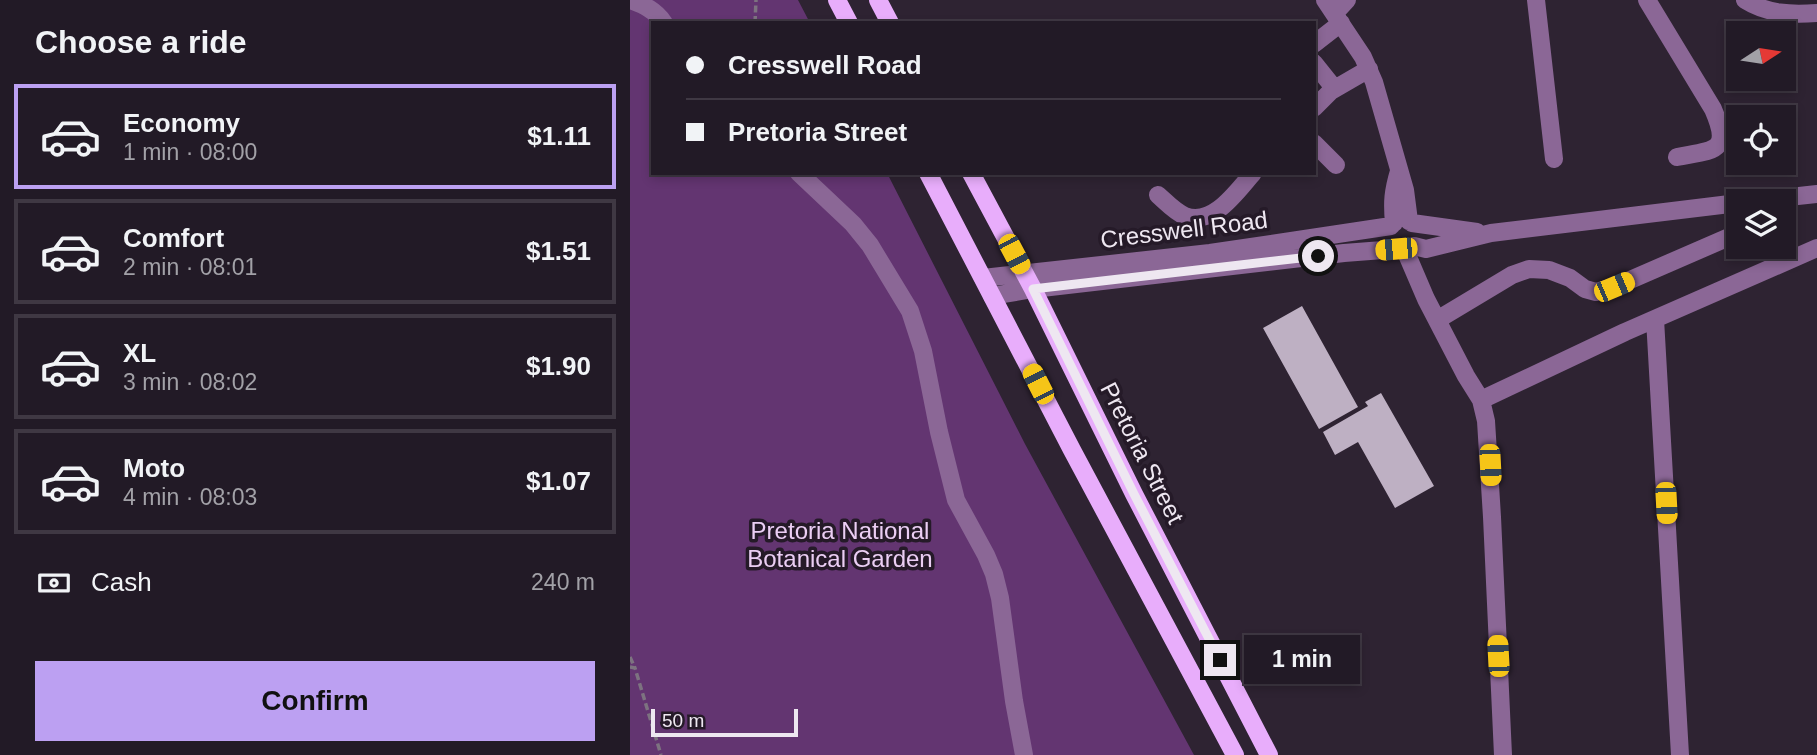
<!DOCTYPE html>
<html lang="en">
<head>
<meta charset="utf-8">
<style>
  body { margin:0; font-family:Helvetica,sans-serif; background:#2a232e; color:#f1f3f6; height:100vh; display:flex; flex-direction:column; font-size:26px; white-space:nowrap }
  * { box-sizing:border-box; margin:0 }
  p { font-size:23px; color:#a2a1a7 }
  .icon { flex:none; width:38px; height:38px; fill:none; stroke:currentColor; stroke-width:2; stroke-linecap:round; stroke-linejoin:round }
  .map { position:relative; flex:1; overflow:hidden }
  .side { display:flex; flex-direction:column; background:#221a26; width:630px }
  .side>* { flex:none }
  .top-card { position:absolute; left:21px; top:21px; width:665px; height:154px; border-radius:0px; box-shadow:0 4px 10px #0003,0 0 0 2px #3f3843; display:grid; align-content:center; height:154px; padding:0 35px; background:#221a26 }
  .needle { width:46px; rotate:78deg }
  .fabs { position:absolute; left:1096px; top:21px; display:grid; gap:14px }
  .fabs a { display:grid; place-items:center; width:70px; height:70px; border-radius:0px; background:#221a26; box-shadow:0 4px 10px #0003,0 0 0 2px #3f3843; font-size:35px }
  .scale { position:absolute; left:21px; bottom:18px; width:147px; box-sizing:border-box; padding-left:7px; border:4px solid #eee7f1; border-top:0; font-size:19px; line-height:24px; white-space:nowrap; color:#eee7f1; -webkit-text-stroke:5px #251a28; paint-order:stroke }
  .end { position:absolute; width:32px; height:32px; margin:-16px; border:9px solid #eee7f1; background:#111; box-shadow:0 0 0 4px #111 }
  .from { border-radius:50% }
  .bubble { position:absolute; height:49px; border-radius:0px; background:#221a26; box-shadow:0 4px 10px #0003,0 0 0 2px #3f3843; font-size:23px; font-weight:800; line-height:49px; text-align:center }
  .car { position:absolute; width:21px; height:42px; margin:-21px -10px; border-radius:9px; box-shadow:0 0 5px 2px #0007; background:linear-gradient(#f5c518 24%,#345 0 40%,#f5c518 0 76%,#345 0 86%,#f5c518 0) }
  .top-card b { display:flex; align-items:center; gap:24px; height:66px; font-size:26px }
  .top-card b+b { border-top:2px solid #3f3843 }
  .top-card i { width:18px; height:18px; background:#f1f3f6 }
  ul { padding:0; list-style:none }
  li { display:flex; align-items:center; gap:21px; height:105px; margin:0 14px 10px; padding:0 21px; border:4px solid #3f3843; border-radius:0px }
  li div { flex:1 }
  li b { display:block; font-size:26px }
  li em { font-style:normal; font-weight:800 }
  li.active { border-color:#bca0f2 }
  li>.icon { width:63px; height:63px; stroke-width:1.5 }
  h2 { padding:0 35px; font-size:32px; line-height:84px }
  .pay { display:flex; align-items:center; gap:18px; height:77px; padding:0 35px; font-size:26px }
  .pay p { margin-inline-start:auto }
  .primary-button { display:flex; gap:14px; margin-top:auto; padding:14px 35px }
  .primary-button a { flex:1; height:80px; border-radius:0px; background:#bca0f2; color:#111; font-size:28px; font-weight:800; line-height:80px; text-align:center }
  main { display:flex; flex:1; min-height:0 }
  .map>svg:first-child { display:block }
  .green { fill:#633571 }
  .building { fill:#beb0c3 }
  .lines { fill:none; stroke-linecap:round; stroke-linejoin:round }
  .path { stroke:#7d7380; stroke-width:3.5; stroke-dasharray:7 3.5; stroke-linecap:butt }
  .minor { stroke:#8b6796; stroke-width:18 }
  .major { stroke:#e8adfb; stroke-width:18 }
  .route { stroke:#eee7f1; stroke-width:9 }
  .labels { text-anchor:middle; stroke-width:7; stroke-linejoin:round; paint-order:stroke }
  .street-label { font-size:24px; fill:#eee7f1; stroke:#251a28 }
  .park-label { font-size:24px; fill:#ebcef4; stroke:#251a28 }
</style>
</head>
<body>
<main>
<section class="side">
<h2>Choose a ride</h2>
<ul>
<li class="active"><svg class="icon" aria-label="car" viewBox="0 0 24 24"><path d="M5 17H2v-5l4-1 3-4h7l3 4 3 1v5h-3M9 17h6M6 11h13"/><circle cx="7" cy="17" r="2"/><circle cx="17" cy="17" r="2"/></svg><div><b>Economy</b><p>1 min · 08:00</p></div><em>$1.11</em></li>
<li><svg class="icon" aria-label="car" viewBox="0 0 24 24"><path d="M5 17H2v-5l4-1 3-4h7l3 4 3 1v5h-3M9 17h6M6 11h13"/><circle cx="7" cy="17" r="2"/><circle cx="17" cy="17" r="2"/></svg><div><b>Comfort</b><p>2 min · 08:01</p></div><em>$1.51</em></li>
<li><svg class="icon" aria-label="car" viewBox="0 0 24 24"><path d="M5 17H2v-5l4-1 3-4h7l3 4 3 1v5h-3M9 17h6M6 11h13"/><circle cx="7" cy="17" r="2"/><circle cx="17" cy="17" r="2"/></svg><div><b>XL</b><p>3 min · 08:02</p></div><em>$1.90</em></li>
<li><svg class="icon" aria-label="car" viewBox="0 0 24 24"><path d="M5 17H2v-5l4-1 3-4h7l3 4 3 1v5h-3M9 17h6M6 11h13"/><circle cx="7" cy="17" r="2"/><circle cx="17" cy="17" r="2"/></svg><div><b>Moto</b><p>4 min · 08:03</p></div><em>$1.07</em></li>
</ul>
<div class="pay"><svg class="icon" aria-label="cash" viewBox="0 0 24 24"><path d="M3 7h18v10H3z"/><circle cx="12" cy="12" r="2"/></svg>Cash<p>240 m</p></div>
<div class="primary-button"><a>Confirm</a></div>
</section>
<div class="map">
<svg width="1187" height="755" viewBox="0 0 1187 755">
  <rect width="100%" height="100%" fill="#2e2332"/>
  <path class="green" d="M0,0h168l12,23h-157v150h234l138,271 169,311h-564z"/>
  <path class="building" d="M672,306l56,101 -39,22 -56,-101z
    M751,393l53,93 -39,22 -37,-66 -23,13 -12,-23 45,-26 -3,-4z"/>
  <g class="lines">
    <path class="path" d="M125,23l1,-23
      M0,657l5,11
      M0,667l5,1 26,87"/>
    <path class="minor" d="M0,0c14,5 25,10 34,23
      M695,0l38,57 11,25 31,108 4,31
      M906,0l18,159
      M1017,0l66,109c19,44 1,41 -36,48
      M1115,0c22,14 46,15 72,13
      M705,13l12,-13
      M684,44l27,-21
      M684,63l20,25
      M684,108l17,-17 38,-22
      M684,143l22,22
      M169,173l54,51 17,21 40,66 13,40 16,81 17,68 30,55 8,19 6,24 14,103 10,54
      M528,195c8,7 17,17 27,21 28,11 52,-25 68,-43
      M1123,201l64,-7
      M764,223c-2,-21 -1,-32 5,-52
      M782,223l65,9
      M784,246l12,3 65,-16 247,-30
      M775,250l21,49 40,77 15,24 5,21 6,96 11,238
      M353,278l227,-25 181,-27
      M362,296l41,-7 311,-36 52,-4
      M1025,319l25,436
      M807,320l75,-45 17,-6 20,1 21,8 15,11 11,3 18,-5 122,-53
      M851,400l144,-68 192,-84"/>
    <path class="major" d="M207,0l12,23
      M248,0l12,23
      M298,173l144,277 163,305
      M341,173l62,116 101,205 135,261"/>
  </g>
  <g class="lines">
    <path class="route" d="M590,660l-86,-166 -101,-205 285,-33"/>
  </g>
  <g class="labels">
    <g class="street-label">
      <text transform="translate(554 230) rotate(-7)" y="8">Cresswell Road</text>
      <text transform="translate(512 453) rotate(63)" y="8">Pretoria Street</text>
    </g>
    <g class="park-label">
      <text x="210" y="539">Pretoria National<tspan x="210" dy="28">Botanical Garden</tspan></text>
    </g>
  </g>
</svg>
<div class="fabs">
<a><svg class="needle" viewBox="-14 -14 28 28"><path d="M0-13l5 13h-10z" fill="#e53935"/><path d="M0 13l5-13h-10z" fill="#a2a1a7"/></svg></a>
<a><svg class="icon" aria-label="locate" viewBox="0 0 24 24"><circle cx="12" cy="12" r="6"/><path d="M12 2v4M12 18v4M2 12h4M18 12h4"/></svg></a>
<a><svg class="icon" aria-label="layers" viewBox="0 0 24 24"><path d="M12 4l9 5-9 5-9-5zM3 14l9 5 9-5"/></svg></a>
</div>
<div class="scale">50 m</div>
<i class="end from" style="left:688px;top:256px"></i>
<i class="end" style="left:590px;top:660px"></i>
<div class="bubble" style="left:614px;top:635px;width:116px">1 min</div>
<i class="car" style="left:766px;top:249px;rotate:265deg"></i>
<i class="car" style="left:384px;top:254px;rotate:152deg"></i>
<i class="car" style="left:984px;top:287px;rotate:67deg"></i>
<i class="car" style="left:408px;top:384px;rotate:333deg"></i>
<i class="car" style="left:860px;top:465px;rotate:177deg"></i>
<i class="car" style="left:1036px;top:503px;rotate:177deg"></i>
<i class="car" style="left:868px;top:656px;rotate:357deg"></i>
<div class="top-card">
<b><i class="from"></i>Cresswell Road</b>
<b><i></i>Pretoria Street</b>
</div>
</div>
</main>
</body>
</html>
